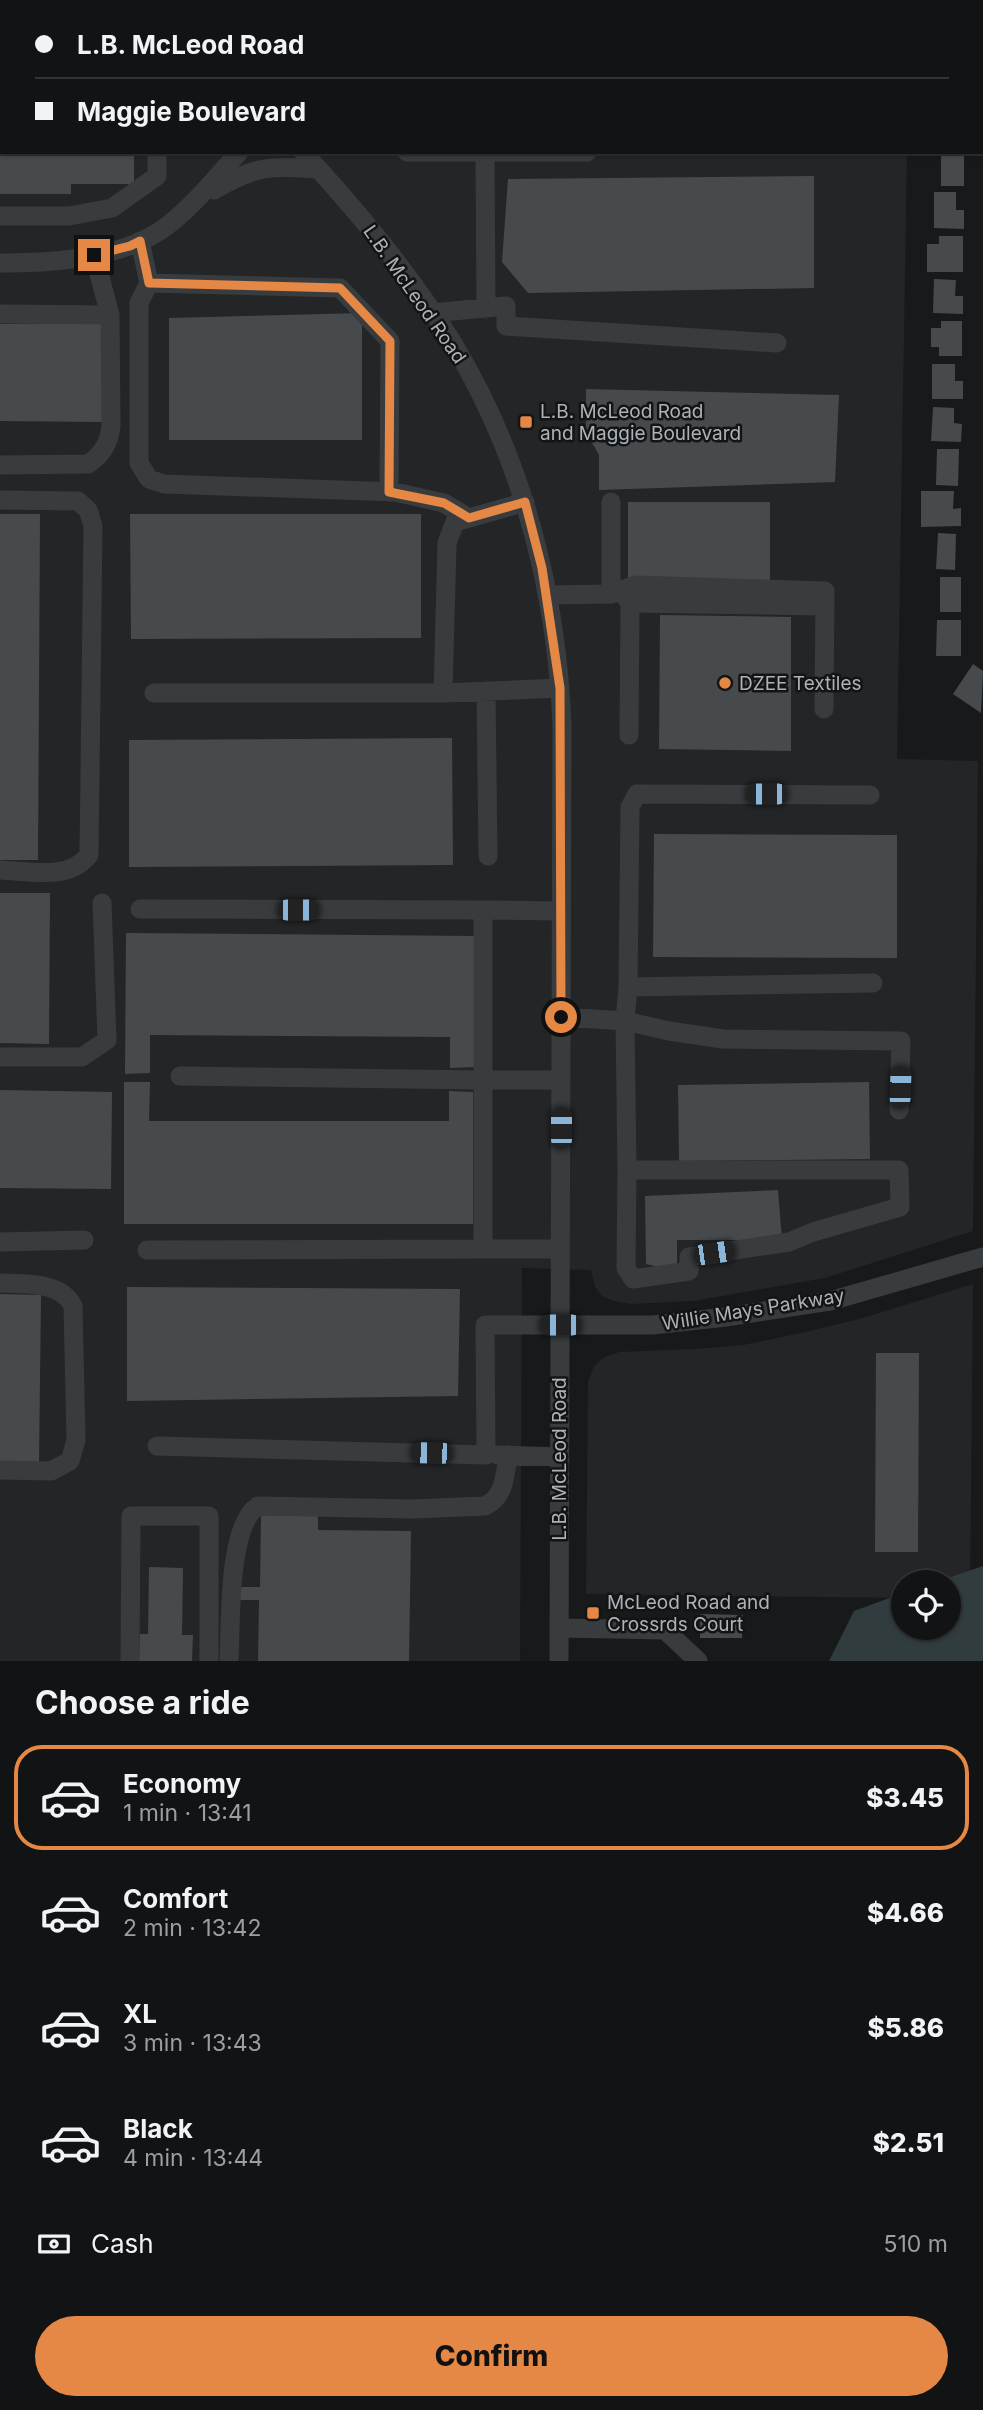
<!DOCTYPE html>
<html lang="en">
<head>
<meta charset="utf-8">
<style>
  body { margin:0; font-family:Inter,sans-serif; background:#1f2022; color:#f1f3f6; height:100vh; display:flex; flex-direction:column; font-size:26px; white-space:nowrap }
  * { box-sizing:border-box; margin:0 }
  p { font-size:23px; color:#9c9ea0 }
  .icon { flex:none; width:38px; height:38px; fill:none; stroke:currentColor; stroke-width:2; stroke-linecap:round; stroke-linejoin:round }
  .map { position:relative; height:1661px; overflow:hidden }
  .sheet { display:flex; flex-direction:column; background:#121314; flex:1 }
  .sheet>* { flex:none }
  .banner { position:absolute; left:0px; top:0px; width:984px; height:154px; box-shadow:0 2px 5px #0004,0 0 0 2px #313234; display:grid; align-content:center; height:154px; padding:0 35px; background:#121314 }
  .tools { position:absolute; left:891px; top:1570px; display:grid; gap:14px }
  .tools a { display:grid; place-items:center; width:70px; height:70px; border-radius:50%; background:#121314; box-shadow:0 2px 5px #0004,0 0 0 2px #313234; font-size:35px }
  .end { position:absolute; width:32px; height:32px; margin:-16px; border:9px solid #e58745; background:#111; box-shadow:0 0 0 4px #111 }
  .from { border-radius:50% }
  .car { position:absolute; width:21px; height:42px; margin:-21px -10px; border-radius:9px; box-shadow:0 0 5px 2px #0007; background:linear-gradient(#222 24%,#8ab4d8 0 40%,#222 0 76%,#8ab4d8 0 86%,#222 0) }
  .banner b { display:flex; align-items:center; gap:24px; height:66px; font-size:26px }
  .banner b+b { border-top:2px solid #313234 }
  .banner i { width:18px; height:18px; background:#f1f3f6 }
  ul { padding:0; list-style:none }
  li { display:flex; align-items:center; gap:21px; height:105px; margin:0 14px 10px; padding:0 21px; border:4px solid transparent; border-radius:28px }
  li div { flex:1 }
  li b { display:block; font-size:26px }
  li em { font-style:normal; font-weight:800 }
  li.on { border-color:#e58745 }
  li>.icon { width:63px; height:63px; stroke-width:1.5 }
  h2 { padding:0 35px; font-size:32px; line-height:84px }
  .pay { display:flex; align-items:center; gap:18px; height:77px; padding:0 35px; font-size:26px }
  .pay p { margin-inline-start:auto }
  .cta { display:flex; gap:14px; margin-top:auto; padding:14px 35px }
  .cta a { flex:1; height:80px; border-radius:42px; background:#e58745; color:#111; font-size:28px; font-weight:800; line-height:80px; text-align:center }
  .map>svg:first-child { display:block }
  .built { fill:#242527 }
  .water { fill:#313c3f }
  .building { fill:#474a4d }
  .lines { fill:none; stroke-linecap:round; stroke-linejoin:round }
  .minor { stroke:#393c3f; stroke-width:19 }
  .route { stroke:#e58745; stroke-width:9 }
  .poi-dot { fill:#e58745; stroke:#131415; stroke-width:2.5 }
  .labels { text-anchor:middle; stroke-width:5; stroke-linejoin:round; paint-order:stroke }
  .street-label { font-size:19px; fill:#abb3b9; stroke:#131415 }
  .poi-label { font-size:19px; fill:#abb3b9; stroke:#131415; text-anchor:start }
</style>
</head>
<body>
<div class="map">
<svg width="983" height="1661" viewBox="0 0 983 1661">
  <rect width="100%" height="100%" fill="#18191a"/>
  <path class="built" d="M0,0h983v27l-1,-25h-980v150h905l-10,607 81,2 -5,470 -148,47 -132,23 -62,3 -18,-3 -11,-5 -7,-9 -4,-17 -69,-2 -2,393h-520z
    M973,1284l-3,315 -22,-17h-45v16l-317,-4 2,-213 6,-15 11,-9 14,-5 76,-3 48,-4 58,-12 58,-14z"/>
  <path class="water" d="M983,1566v95h-154l25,-50 49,-18v35h45v-46h-12z"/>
  <path class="building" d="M0,152h134v32h-63v10h-71z
    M941,152h23v34h-23z
    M814,176v112l-286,5 -26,-31 6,-83z
    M934,192h22v18h8v19l-30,-1z
    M939,236h24v36h-36v-28h12z
    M934,279l22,1 -1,16h8v18l-30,-1z
    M362,313v127h-193v-122z
    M941,321h21v35h-23v-9h-8v-19h10z
    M0,324h102v98l-102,-1z
    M932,364h23v17h8v18h-31z
    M586,389l253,6 -4,87 -236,8v-35l-13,-23z
    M933,407l21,1v15l8,1 -1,18 -30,-1z
    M937,449h22l-1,37 -22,-1z
    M921,491h33l-1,18 8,-1v18l-40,1z
    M628,502h142v78h-142z
    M0,514h40l-2,346h-38z
    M130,514h291v124l-290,1z
    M938,533l18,1 -1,36 -19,-1z
    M940,577h21v35h-21z
    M660,615l131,2v134l-132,-2z
    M937,620h24v36h-25z
    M973,664l10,7 -2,42 -28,-19z
    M452,738l1,127 -324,2v-127z
    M654,834l243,1v123l-244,-1z
    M0,893h50l-1,151 -49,-1z
    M126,933l348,3 1,131 -25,1v-31l-300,-2v38l-25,1z
    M124,1082h26l-1,39h300v-30l24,1v132h-349z
    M869,1082l1,77 -191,2 -1,-76z
    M0,1090l112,2 -1,97 -111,-1z
    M778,1190l4,50h-105v31l-31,-7 -1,-68z
    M127,1287l333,2 -2,107 -331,5z
    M0,1294l41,1 -2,168 -39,-1z
    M876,1353h43l-1,199h-43z
    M261,1515l57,1v14l93,1 -2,130h-151l1,-61h-21v-13h22z
    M149,1567l34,1 -1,67h11l-1,26h-53l1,-27h8z
    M700,1614l43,1 -1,23h-42z"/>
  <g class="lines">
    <path class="minor" d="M49,0l1,2
      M160,0l2,2
      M281,2l2,-2
      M833,2l1,-2
      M303,152c55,60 108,123 151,193 69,115 103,248 108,381l-3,935
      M407,152h180
      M485,153l1,156
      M214,190c41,-24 58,-25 104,-21
      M0,216h69l43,-8 45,-32v-24
      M140,241l9,42 -10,20v160l10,16 15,5 231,8 49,11 25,15
      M0,263c53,0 123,-4 167,-37 27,-21 49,-48 72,-74
      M149,283l191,5 50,53 -1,151
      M432,313l74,-7v20l271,17
      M0,314l110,1
      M0,465l88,-1c15,-10 21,-21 23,-38l-1,-111 -16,-60
      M0,500l78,1 10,9 5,16 -4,329c-20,26 -60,16 -89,15
      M611,502v92
      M623,594l7,9 -1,132
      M547,595l64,-1 25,-9 189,6 -1,118
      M630,603l195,3
      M486,691l2,165
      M154,693h289l4,-150 8,-21 70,-20
      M443,693l117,-5
      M140,909l343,1v170l-303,-4
      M483,910l78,1
      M628,987l2,-180 7,-13 233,1
      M561,1017l64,4 44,10 54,8 178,2 -2,69
      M0,1057h82l25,-17 -5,-137
      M627,1170l-1,98 7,11 56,-8v-14l100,-15 24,-10 87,-25 -1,-37h-272l-2,-149 3,-34 245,-4
      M0,1242l84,-2
      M483,1249h77
      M147,1250l336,-1v-169h78
      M0,1283c23,1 61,-2 73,23l3,134 -6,21 -19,10 -51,-1
      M157,1446l329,9 -1,-130h168l73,-8 104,-16 153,-44
      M498,1455l62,2
      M559,1628l106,2 33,31
      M130,1661l1,-145h78v145
      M229,1661c2,-35 -2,-135 29,-155l154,3 73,-3c20,-9 20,-31 23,-51"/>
  </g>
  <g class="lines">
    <path class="route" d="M94,255l36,-9 10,-5 9,42 191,5 50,53 -1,151 55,11 25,15 56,-16 17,66 18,120 1,329"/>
  </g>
  <g class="poi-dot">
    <rect x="519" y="415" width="14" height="14" rx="3.5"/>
    <circle cx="725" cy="683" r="7"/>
    <rect x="586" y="1606" width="14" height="14" rx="3.5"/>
  </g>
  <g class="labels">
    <g class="street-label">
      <text transform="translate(415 294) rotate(55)" y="7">L.B. McLeod Road</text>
      <text transform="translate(753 1309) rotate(-9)" y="7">Willie Mays Parkway</text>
      <text transform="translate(559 1459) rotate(-90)" y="7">L.B. McLeod Road</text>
    </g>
    <g class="poi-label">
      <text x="540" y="418">L.B. McLeod Road<tspan x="540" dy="22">and Maggie Boulevard</tspan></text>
      <text x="739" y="690">DZEE Textiles</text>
      <text x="607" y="1609">McLeod Road and<tspan x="607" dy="22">Crossrds Court</tspan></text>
    </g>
  </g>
</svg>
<div class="tools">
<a><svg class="icon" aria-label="locate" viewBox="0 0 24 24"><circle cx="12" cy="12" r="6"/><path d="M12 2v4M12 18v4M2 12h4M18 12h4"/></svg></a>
</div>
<i class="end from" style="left:561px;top:1017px"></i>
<i class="end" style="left:94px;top:255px"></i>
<i class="car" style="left:766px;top:794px;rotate:270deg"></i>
<i class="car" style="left:298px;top:910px;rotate:90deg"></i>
<i class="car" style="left:900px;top:1087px;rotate:2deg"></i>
<i class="car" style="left:561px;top:1128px;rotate:0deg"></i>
<i class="car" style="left:714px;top:1253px;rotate:82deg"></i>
<i class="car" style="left:560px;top:1325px;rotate:270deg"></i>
<i class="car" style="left:431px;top:1453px;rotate:271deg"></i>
<div class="banner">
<b><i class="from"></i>L.B. McLeod Road</b>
<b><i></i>Maggie Boulevard</b>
</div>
</div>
<section class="sheet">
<h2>Choose a ride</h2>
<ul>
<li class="on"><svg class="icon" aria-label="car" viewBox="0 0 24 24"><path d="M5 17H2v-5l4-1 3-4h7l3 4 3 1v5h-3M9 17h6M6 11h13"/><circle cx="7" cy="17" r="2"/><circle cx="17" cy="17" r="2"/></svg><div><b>Economy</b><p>1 min · 13:41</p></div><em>$3.45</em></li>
<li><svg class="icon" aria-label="car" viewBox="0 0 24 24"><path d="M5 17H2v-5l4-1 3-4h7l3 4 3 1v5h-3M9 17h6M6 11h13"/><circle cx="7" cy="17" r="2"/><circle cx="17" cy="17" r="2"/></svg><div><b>Comfort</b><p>2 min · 13:42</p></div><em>$4.66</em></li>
<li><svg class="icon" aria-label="car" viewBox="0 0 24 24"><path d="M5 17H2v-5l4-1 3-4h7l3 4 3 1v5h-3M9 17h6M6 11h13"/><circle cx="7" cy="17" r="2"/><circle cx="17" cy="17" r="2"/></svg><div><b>XL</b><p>3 min · 13:43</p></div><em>$5.86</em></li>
<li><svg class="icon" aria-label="car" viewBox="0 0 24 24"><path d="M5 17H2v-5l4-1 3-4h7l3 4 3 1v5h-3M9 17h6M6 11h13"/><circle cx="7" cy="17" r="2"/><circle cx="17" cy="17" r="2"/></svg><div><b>Black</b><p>4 min · 13:44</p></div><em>$2.51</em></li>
</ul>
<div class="pay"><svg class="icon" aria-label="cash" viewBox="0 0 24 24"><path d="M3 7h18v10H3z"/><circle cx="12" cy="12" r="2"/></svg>Cash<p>510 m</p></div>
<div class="cta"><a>Confirm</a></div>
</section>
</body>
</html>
